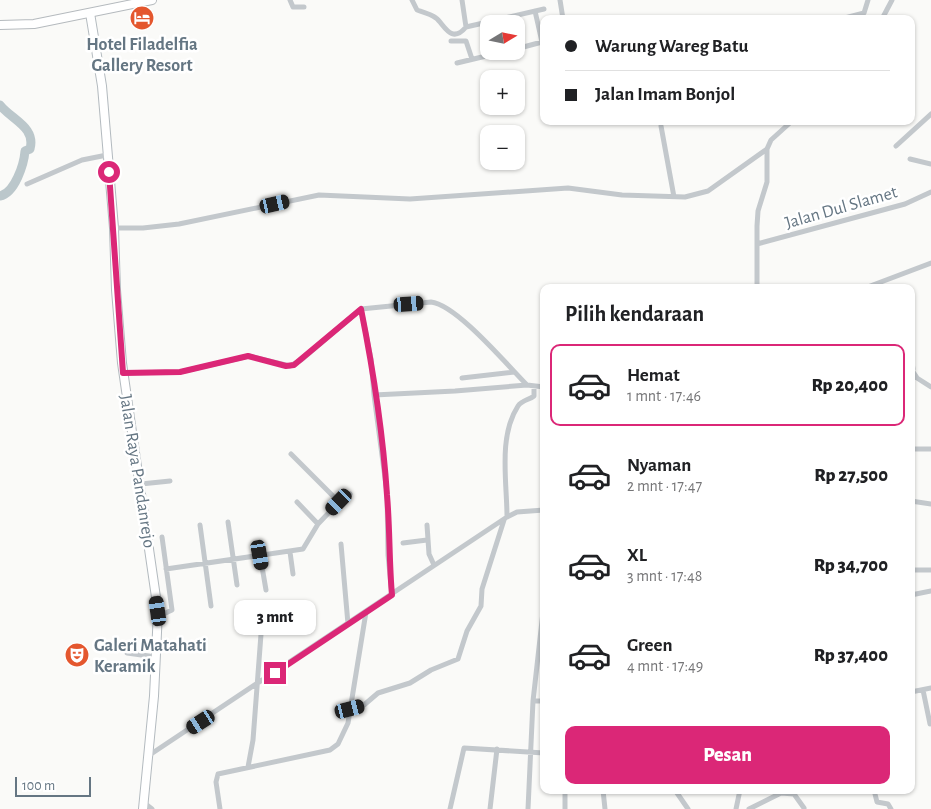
<!DOCTYPE html>
<html lang="id">
<head>
<meta charset="utf-8">
<style>
  body { margin:0; font-family:"Alegreya Sans",sans-serif; background:#f6f6f6; color:#202124; height:100vh; display:flex; flex-direction:column; font-size:19px; white-space:nowrap }
  * { box-sizing:border-box; margin:0 }
  p { font-size:16px; color:#757577 }
  .icon { flex:none; width:28px; height:28px; fill:none; stroke:currentColor; stroke-width:2; stroke-linecap:round; stroke-linejoin:round }
  .map { position:relative; flex:1; overflow:hidden }
  .details { position:absolute; left:540px; top:284px; width:375px; height:510px; display:flex; flex-direction:column; background:#fff; border-radius:10px; box-shadow:0 1px 4px #0004 }
  .details>* { flex:none }
  .hud { position:absolute; left:540px; top:15px; width:375px; height:110px; border-radius:10px; box-shadow:0 1px 4px #0004; display:grid; align-content:center; height:110px; padding:0 25px; background:#fff }
  .needle { width:32px; rotate:80deg }
  .buttons { position:absolute; left:480px; top:15px; display:grid; gap:10px }
  .buttons a { display:grid; place-items:center; width:45px; height:45px; border-radius:10px; background:#fff; box-shadow:0 1px 4px #0004; font-size:25px }
  .scale { position:absolute; left:15px; bottom:12px; width:76px; box-sizing:border-box; padding-left:5px; border:2px solid #657683; border-top:0; font-size:14px; line-height:18px; white-space:nowrap; color:#657683; -webkit-text-stroke:4px #fff; paint-order:stroke }
  .end { position:absolute; width:22px; height:22px; margin:-11px; border:6px solid #db2777; background:#fff; box-shadow:0 0 0 2px #fff }
  .from { border-radius:50% }
  .bubble { position:absolute; height:35px; border-radius:10px; background:#fff; box-shadow:0 1px 4px #0004; font-size:16px; font-weight:800; line-height:35px; text-align:center }
  .car { position:absolute; width:15px; height:30px; margin:-15px -8px; border-radius:6px; box-shadow:0 0 4px 1px #0007; background:linear-gradient(#222 24%,#8ab4d8 0 40%,#222 0 76%,#8ab4d8 0 86%,#222 0) }
  .hud b { display:flex; align-items:center; gap:18px; height:48px; font-size:19px }
  .hud b+b { border-top:1px solid #e0e0e0 }
  .hud i { width:12px; height:12px; background:#202124 }
  ul { padding:0; list-style:none }
  li { display:flex; align-items:center; gap:15px; height:82px; margin:0 10px 8px; padding:0 15px; border:2px solid transparent; border-radius:10px }
  li div { flex:1 }
  li b { display:block; font-size:19px }
  li em { font-style:normal; font-weight:800 }
  li.active { border-color:#db2777 }
  li>.icon { width:45px; height:45px; stroke-width:1.5 }
  h2 { padding:0 25px; font-size:22px; line-height:60px }
  .cta { display:flex; gap:10px; margin-top:auto; padding:10px 25px }
  .cta a { flex:1; height:58px; border-radius:10px; background:#db2777; color:#fff; font-size:20px; font-weight:800; line-height:58px; text-align:center }
  .map>svg:first-child { display:block }
  .lines { fill:none; stroke-linecap:round; stroke-linejoin:round }
  .river { stroke:#bbc7cb; stroke-width:9 }
  .secondary-casing { stroke:#b3babf; stroke-width:10 }
  .primary-casing { stroke:#b5babe; stroke-width:10 }
  .minor { stroke:#c3c8cc; stroke-width:5 }
  .secondary { stroke:#fff; stroke-width:8 }
  .primary { stroke:#fff; stroke-width:8 }
  .route { stroke:#db2777; stroke-width:6 }
  .labels { text-anchor:middle; stroke-width:5; stroke-linejoin:round; paint-order:stroke }
  .poi-label { font-size:18px; font-weight:bold; fill:#657683; stroke:#fff }
  .street-label { font-size:18px; fill:#657683; stroke:#fff }
</style>
</head>
<body>
<div class="map">
<svg width="931" height="809" viewBox="0 0 931 809">
  <rect width="100%" height="100%" fill="#fafaf8"/>
  <g class="lines">
    <path class="river" d="M0,105c12,15 36,22 30,44l-5,2c-1,13 -10,42 -25,45"/>
    <defs>
      <path id="secondary" d="M90,13l12,73 12,142 2,62 6,73 36,248 -4,85 -11,113"/>
      <path id="primary" d="M0,25l34,-1 118,-24"/>
    </defs>
    <use href="#secondary" class="secondary-casing"/>
    <use href="#primary" class="primary-casing"/>
    <path class="minor" d="M290,0l3,7h11
      M412,0l5,10c6,2 14,4 19,8 8,6 15,27 30,9l-4,-27
      M560,0l3,19
      M841,19l23,-6 4,-13
      M882,19l10,-19
      M466,27l78,-18
      M451,41h15l6,18
      M516,49l26,-7 -7,-31
      M457,63l50,-12
      M661,126l13,71
      M896,146l35,-32
      M910,159l21,5
      M27,184l55,-24 25,-5
      M114,228h29l36,-4 140,-29 91,4 158,-11 54,7 63,2 23,-6 59,-42
      M757,244l148,-40 26,-12
      M757,288v-62l1,-15 9,-29v-33l4,-9 21,-19
      M865,288l66,-25
      M361,309l10,50 3,36
      M911,354l2,15
      M911,369l6,9 14,9
      M123,373l57,-1 69,-16 41,10 11,-6 60,-51 70,-7c26,3 76,63 96,83l17,2
      M462,378l52,-6
      M911,449h20
      M291,454l48,48 11,-8
      M141,484l29,-3
      M911,501l20,3
      M543,510l1,-29
      M507,517c0,-35 -9,-80 11,-111 4,-6 11,-6 16,-10v-9
      M228,522l9,63
      M318,524l21,-22
      M200,525l11,81
      M427,525l2,29 5,11
      M403,543l24,-3
      M341,544l7,80
      M290,552l3,22
      M260,555l6,35
      M166,569l137,-20 15,-25 -21,-22
      M911,570h20
      M392,595l-4,-40 -1,-62 -13,-98 81,-4 72,-6
      M911,595l20,-4
      M159,616l13,-6 -10,-73
      M127,653l29,4
      M923,690l7,34
      M911,692l20,-4
      M533,701h11
      M350,709l14,-4 14,-12 32,-10 21,-13 27,-11 9,-28 14,-25 1,-17 22,-69
      M148,756l359,-239 10,-5 27,-2
      M248,767l5,-27 9,-119 23,-12
      M603,790l2,19
      M675,790l13,19
      M874,790l3,12 11,2 3,5
      M143,802l9,7
      M220,809l-4,-27 2,-8 112,-24 8,-6 10,-21 18,-111
      M450,809l14,-61 80,5
      M490,809l7,-60
      M528,809l5,-108 11,-98
      M565,809v-19
      M736,809l4,-19
      M749,809l32,-16 13,1 10,14"/>
    <use href="#secondary" class="secondary"/>
    <use href="#primary" class="primary"/>
  </g>
  <g class="lines">
    <path class="route" d="M109,172l14,201 57,-1 68,-16 38,10 8,-1 67,-56c12,60 22,125 26,186 3,34 2,67 5,100l-117,78"/>
  </g>
  <defs>
    <symbol id="hotel-disc" viewBox="-11 -11 22 22"><circle r="9.5" fill="#e4572e" stroke="#fff"/><path d="M-6-4.5h1.5V1H6V5H4.5V3h-9V5H-6ZM-4 0a1.8 1.8 0 1 1 3.6 0ZM.5 0V-2.5h3Q6-2.5 6 0Z" fill="#fff"/></symbol>
    <symbol id="theatre-disc" viewBox="-11 -11 22 22"><circle r="9.5" fill="#e4572e" stroke="#fff"/><path d="M-5-5.5Q0-4 5-5.5V0Q5 5 0 6Q-5 5-5 0ZM-3.3-2.5H-1v1.5H-3.3ZM1-2.5H3.3v1.5H1ZM-2.8 1Q0 5.5 2.8 1Z" fill="#fff"/></symbol>
  </defs>
  <g fill-rule="evenodd">
    <use href="#hotel-disc" x="128" y="4" width="28" height="28"/>
    <use href="#theatre-disc" x="63" y="641" width="28" height="28"/>
  </g>
  <g class="labels">
    <g class="poi-label">
      <text x="142" y="50">Hotel Filadelfia<tspan x="142" dy="21">Gallery Resort</tspan></text>
      <text x="94" y="651" text-anchor="start">Galeri Matahati<tspan x="94" dy="21">Keramik</tspan></text>
    </g>
    <g class="street-label">
      <text transform="translate(841 207) rotate(-16)" y="6">Jalan Dul Slamet</text>
      <text transform="translate(138 471) rotate(81)" y="6">Jalan Raya Pandanrejo</text>
    </g>
  </g>
</svg>
<div class="buttons">
<a><svg class="needle" viewBox="-14 -14 28 28"><path d="M0-13l5 13h-10z" fill="#e53935"/><path d="M0 13l5-13h-10z" fill="#757577"/></svg></a>
<a>+</a>
<a>−</a>
</div>
<div class="scale">100 m</div>
<i class="end from" style="left:109px;top:172px"></i>
<i class="end" style="left:275px;top:673px"></i>
<div class="bubble" style="left:234px;top:600px;width:82px">3 mnt</div>
<i class="car" style="left:275px;top:204px;rotate:77deg"></i>
<i class="car" style="left:409px;top:304px;rotate:86deg"></i>
<i class="car" style="left:339px;top:502px;rotate:224deg"></i>
<i class="car" style="left:260px;top:555px;rotate:170deg"></i>
<i class="car" style="left:158px;top:611px;rotate:352deg"></i>
<i class="car" style="left:350px;top:709px;rotate:76deg"></i>
<i class="car" style="left:201px;top:722px;rotate:237deg"></i>
<div class="hud">
<b><i class="from"></i>Warung Wareg Batu</b>
<b><i></i>Jalan Imam Bonjol</b>
</div>
<section class="details">
<h2>Pilih kendaraan</h2>
<ul>
<li class="active"><svg class="icon" aria-label="car" viewBox="0 0 24 24"><path d="M5 17H2v-5l4-1 3-4h7l3 4 3 1v5h-3M9 17h6M6 11h13"/><circle cx="7" cy="17" r="2"/><circle cx="17" cy="17" r="2"/></svg><div><b>Hemat</b><p>1 mnt · 17:46</p></div><em>Rp 20,400</em></li>
<li><svg class="icon" aria-label="car" viewBox="0 0 24 24"><path d="M5 17H2v-5l4-1 3-4h7l3 4 3 1v5h-3M9 17h6M6 11h13"/><circle cx="7" cy="17" r="2"/><circle cx="17" cy="17" r="2"/></svg><div><b>Nyaman</b><p>2 mnt · 17:47</p></div><em>Rp 27,500</em></li>
<li><svg class="icon" aria-label="car" viewBox="0 0 24 24"><path d="M5 17H2v-5l4-1 3-4h7l3 4 3 1v5h-3M9 17h6M6 11h13"/><circle cx="7" cy="17" r="2"/><circle cx="17" cy="17" r="2"/></svg><div><b>XL</b><p>3 mnt · 17:48</p></div><em>Rp 34,700</em></li>
<li><svg class="icon" aria-label="car" viewBox="0 0 24 24"><path d="M5 17H2v-5l4-1 3-4h7l3 4 3 1v5h-3M9 17h6M6 11h13"/><circle cx="7" cy="17" r="2"/><circle cx="17" cy="17" r="2"/></svg><div><b>Green</b><p>4 mnt · 17:49</p></div><em>Rp 37,400</em></li>
</ul>
<div class="cta"><a>Pesan</a></div>
</section>
</div>
</body>
</html>
